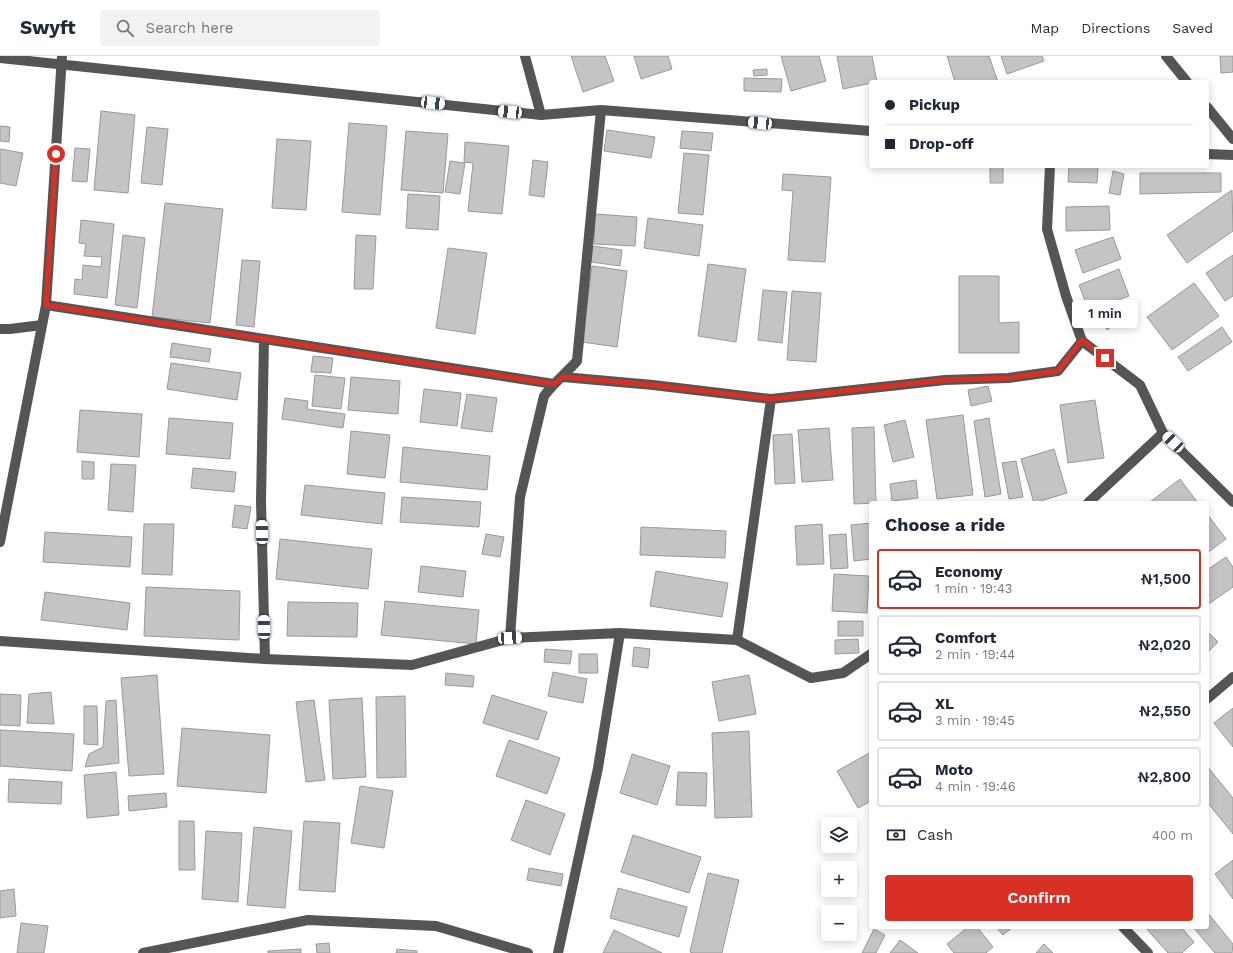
<!DOCTYPE html>
<html lang="en">
<head>
<meta charset="utf-8">
<style>
  body { margin:0; font-family:"Work Sans",sans-serif; background:#f2f2f3; color:#1f2937; height:100vh; display:flex; flex-direction:column; font-size:15px; white-space:nowrap }
  * { box-sizing:border-box; margin:0 }
  p { font-size:13px; color:#747a83 }
  .icon { flex:none; width:22px; height:22px; fill:none; stroke:currentColor; stroke-width:2; stroke-linecap:round; stroke-linejoin:round }
  .map { position:relative; flex:1; overflow:hidden }
  .drawer { position:absolute; left:869px; top:445px; width:340px; height:428px; display:flex; flex-direction:column; background:#fff; border-radius:4px; box-shadow:0 2px 10px #0003 }
  .drawer>* { flex:none }
  .banner { position:absolute; left:869px; top:24px; width:340px; height:88px; border-radius:4px; box-shadow:0 2px 10px #0003; display:grid; align-content:center; height:88px; padding:0 16px; background:#fff }
  .tools { position:absolute; left:821px; top:761px; display:grid; gap:8px }
  .tools a { display:grid; place-items:center; width:36px; height:36px; border-radius:4px; background:#fff; box-shadow:0 2px 10px #0003; font-size:20px }
  .end { position:absolute; width:18px; height:18px; margin:-9px; border:5px solid #d93025; background:#fff; box-shadow:0 0 0 2px #fff }
  .from { border-radius:50% }
  .bubble { position:absolute; height:28px; border-radius:4px; background:#fff; box-shadow:0 2px 10px #0003; font-size:13px; font-weight:600; line-height:28px; text-align:center }
  .car { position:absolute; width:12px; height:24px; margin:-12px -6px; border-radius:5px; box-shadow:0 0 3px 1px #0007; background:linear-gradient(#fff 24%,#345 0 40%,#fff 0 76%,#345 0 86%,#fff 0) }
  .banner b { display:flex; align-items:center; gap:14px; height:38px; font-size:15px }
  .banner b+b { border-top:1px solid #e0e1e3 }
  .banner i { width:10px; height:10px; background:#1f2937 }
  ul { padding:0; list-style:none }
  li { display:flex; align-items:center; gap:12px; height:60px; margin:0 8px 6px; padding:0 8px; border:2px solid #e0e1e3; border-radius:4px }
  li div { flex:1 }
  li b { display:block; font-size:15px }
  li em { font-style:normal; font-weight:600 }
  li.on { border-color:#d93025 }
  li>.icon { width:36px; height:36px; stroke-width:1.5 }
  h2 { padding:0 16px; font-size:18px; line-height:48px }
  .pay { display:flex; align-items:center; gap:10px; height:44px; padding:0 16px; font-size:15px }
  .pay p { margin-inline-start:auto }
  .cta { display:flex; gap:8px; margin-top:auto; padding:8px 16px }
  .cta a { flex:1; height:46px; border-radius:4px; background:#d93025; color:#fff; font-size:16px; font-weight:600; line-height:46px; text-align:center }
  header { display:flex; align-items:center; gap:24px; box-sizing:border-box; height:56px; padding:0 20px; background:#fff; border-bottom:1px solid #e0e1e3 }
  header strong { font-size:19px }
  nav { display:flex; gap:22px; margin-inline-start:auto; font-size:14px }
  .search { width:280px; height:36px; background:#f2f2f3; display:flex; align-items:center; gap:10px; box-sizing:border-box; padding:0 14px; border-radius:4px; color:#747a83; font-size:15px }
  .map>svg:first-child { display:block }
  .building { fill:#c4c4c4; stroke:#999 }
  .lines { fill:none; stroke-linecap:round; stroke-linejoin:round }
  .minor { stroke:#555; stroke-width:10 }
  .route { stroke:#d93025; stroke-width:5 }
</style>
</head>
<body>
<header>
<strong>Swyft</strong>
<div class="search"><svg class="icon" aria-label="search" viewBox="0 0 24 24"><circle cx="10" cy="10" r="6"/><path d="M15 15l6 6"/></svg>Search here</div>
<nav><a>Map</a><a>Directions</a><a>Saved</a></nav>
</header>
<div class="map">
<svg width="1233" height="897" viewBox="0 0 1233 897">
  <rect width="100%" height="100%" fill="#fff"/>
  <path class="building" d="M571,0h34l9,25 -31,11z
    M634,0h34l4,13 -31,10z
    M781,0h38l7,25 -35,10z
    M837,0h35l5,26 -34,7z
    M947,0h42l9,26h-43z
    M1001,0h41l2,5 -37,13z
    M1220,0h13v16l-12,1z
    M767,13v6l-13,1 -1,-6z
    M744,22l38,1 -1,13 -37,-1z
    M101,55l34,4 -7,78 -34,-3z
    M349,67l38,3 -7,89 -38,-3z
    M0,70l10,1 -1,15 -9,-1z
    M147,71l21,2 -6,56 -21,-2z
    M607,74l48,7 -4,21 -47,-7z
    M406,75l42,3 -5,59 -42,-3z
    M682,75l31,2 -2,18 -31,-3z
    M277,83l34,2 -5,69 -34,-2z
    M465,86l44,4 -7,68 -34,-3 5,-48 -9,-1z
    M75,92l15,1 -3,33 -15,-1z
    M0,93l23,4 -7,33 -16,-3z
    M684,97l25,2 -6,60 -25,-2z
    M533,104l15,2 -4,35 -15,-2z
    M450,105l15,2 -5,31 -15,-2z
    M990,110h13v17h-13z
    M1069,110h29l-1,17 -29,-1z
    M1113,115l11,3 -4,21 -11,-2z
    M1140,117h81v19l-81,2z
    M783,118l48,3 -6,85 -37,-2 5,-69 -11,-1z
    M1232,134l1,41 -46,32 -20,-28z
    M408,138l32,2 -2,34 -32,-2z
    M165,147l58,6 -13,114 -58,-6z
    M1109,150l1,24 -44,1v-24z
    M595,158l42,3 -2,29 -41,-2z
    M648,162l55,7 -4,31 -55,-8z
    M81,164l33,4 -7,74 -33,-4 1,-15 7,1 1,-15 18,2 1,-10 -18,-1 2,-12 -7,-1z
    M123,179l22,3 -8,70 -22,-3z
    M356,179l20,1 -3,53h-19z
    M1113,181l8,22 -38,14 -8,-23z
    M593,190l29,4 -2,16 -29,-4z
    M448,192l39,5 -12,81 -39,-6z
    M1233,199v41l-8,5 -19,-28z
    M242,204l18,1 -6,66 -18,-2z
    M708,208l38,5 -10,73 -38,-6z
    M592,210l35,5 -10,76 -35,-5z
    M1119,213l10,27 -40,15 -10,-26z
    M959,220h40v47l20,-1v31h-60z
    M1194,227l25,33 -47,34 -25,-33z
    M763,234l24,2 -5,51 -24,-3z
    M792,235l29,2 -5,69 -29,-2z
    M1118,248l8,13 -19,13 -9,-13z
    M1222,271l10,15 -44,29 -10,-14z
    M172,287l39,6 -2,13 -39,-5z
    M313,300l20,2 -2,15 -20,-1z
    M171,307l70,10 -4,27 -70,-11z
    M315,319l30,3 -4,31 -29,-3z
    M351,321l49,4 -2,33 -50,-4z
    M988,330l4,15 -21,5 -3,-16z
    M424,333l37,4 -4,33 -37,-4z
    M467,338l30,4 -5,34 -31,-4z
    M285,342l23,3 -1,8 38,5 -2,14 -61,-9z
    M1095,344l9,58 -36,5 -8,-58z
    M80,354l62,4 -3,43 -62,-5z
    M963,359l10,80 -36,4 -11,-79z
    M169,362l64,5 -3,36 -64,-5z
    M989,362l12,76 -16,3 -11,-76z
    M905,364l9,37 -21,5 -9,-37z
    M874,371l2,76 -22,1 -2,-76z
    M829,372l4,52 -31,2 -4,-52z
    M351,375l39,4 -5,43 -38,-4z
    M792,378l3,49 -20,1 -2,-49z
    M403,391l87,9 -3,34 -87,-8z
    M1054,393l13,44 -33,10 -13,-44z
    M82,405l12,1v17h-12z
    M1016,405l7,36 -14,2 -7,-36z
    M111,408l25,1 -3,47 -25,-2z
    M193,412l43,4 -2,20 -43,-4z
    M1180,423l18,24h-46l-2,-1z
    M916,424l2,18 -26,3 -2,-17z
    M305,429l80,8 -3,31 -81,-9z
    M402,441l79,5 -2,25 -79,-5z
    M235,449l16,2 -4,22 -15,-2z
    M1207,458l19,25 -19,14z
    M871,467v36l-17,2 -3,-36z
    M144,468h30l-2,51 -30,-1z
    M822,468l2,40 -27,1 -2,-39z
    M641,471l85,4 -1,27 -85,-3z
    M45,476l87,5 -2,30 -87,-5z
    M486,478l18,3 -4,20 -18,-3z
    M846,478l2,34 -17,1 -2,-34z
    M280,483l92,10 -4,40 -92,-10z
    M1226,501l7,10v20l-26,18v-35z
    M421,510l45,5 -3,26 -45,-5z
    M656,515l72,12 -6,34 -72,-11z
    M834,518l35,2 -2,37 -35,-2z
    M146,531l94,4 -1,49 -95,-4z
    M45,536l85,11 -3,27 -86,-10z
    M385,545l94,9 -3,34 -95,-9z
    M288,546l70,1 -1,34 -70,-1z
    M838,565h25v15h-25z
    M1207,575l11,11 -11,11z
    M858,583l1,14 -24,1v-14z
    M634,591l16,2 -2,19 -16,-2z
    M545,593l27,2 -2,13 -26,-2z
    M579,598h18l1,19h-19z
    M553,616l34,7 -4,24 -35,-7z
    M446,617l28,3 -1,11 -28,-2z
    M157,619l7,99 -35,2 -8,-98z
    M749,619l7,39 -37,7 -7,-39z
    M51,636l3,32 -27,-1 2,-29z
    M0,638l21,1 -1,31 -20,-1z
    M492,639l55,17 -9,28 -55,-17z
    M405,640l1,81 -29,1 -1,-81z
    M362,642l4,79 -33,2 -4,-79z
    M116,644l3,63 -34,4 4,-13 14,-7 3,-46z
    M314,644l11,80 -19,2 -10,-80z
    M84,650h13l1,39 -14,-1z
    M1233,652v39l-19,-24z
    M182,672l88,7 -4,58 -89,-7z
    M0,674l74,4 -2,37 -72,-5z
    M749,675l3,86 -37,1 -3,-85z
    M509,684l51,18 -13,36 -51,-18z
    M871,696v49l-13,7 -21,-37z
    M632,698l38,12 -13,39 -37,-12z
    M1207,710l26,32v36l-26,-32z
    M116,716l3,43 -32,3 -3,-43z
    M678,716l29,1 -1,33 -30,-1z
    M9,723l53,3 -1,22 -53,-2z
    M360,730l33,5 -9,57 -33,-5z
    M166,737l1,14 -38,4 -1,-15z
    M526,744l39,14 -15,41 -39,-15z
    M179,765h15l1,49h-16z
    M304,765l36,2 -5,69 -36,-2z
    M254,771l38,4 -7,77 -38,-3z
    M206,775l36,2 -4,69 -36,-3z
    M633,779l68,22 -12,36 -68,-21z
    M1233,804v39l-18,-25z
    M529,812l34,6 -2,12 -34,-6z
    M708,817l31,7 -17,73h-29l-3,-1z
    M618,832l69,19 -8,30 -69,-19z
    M14,833l2,27 -16,2v-27z
    M1207,856l26,32 -1,9h-17l-22,-26h14z
    M21,867l27,3 -4,27h-27z
    M968,871h9l16,20 -7,6h-32l-7,-9z
    M996,871h17l-10,8z
    M1145,871h36l13,15 -12,11h-14z
    M874,873l11,6 -9,18h-14z
    M614,874l48,23h-59z
    M900,884l18,13h-28z
    M329,887l1,10h-13l-1,-9z
    M1044,888l9,9h-17z
    M301,893v4h-33v-2z
    M397,893l20,2v2h-21z"/>
  <g class="lines">
    <path class="minor" d="M525,0l16,59
      M1166,0l21,26
      M0,2l541,57 60,-5 270,21
      M1207,51l26,32
      M1207,98l26,1
      M1050,110l-3,63 19,67 16,45 58,44 23,48 70,69
      M46,249l508,79
      M0,273h10l32,-4
      M264,283l-3,162 4,158
      M563,321l90,8 118,14 174,-19 63,-2 50,-7 24,-30
      M1088,447l75,-70
      M0,486l46,-237 16,-249
      M620,577l117,7 74,38 32,-5 28,-19
      M737,584l34,-241
      M0,585l265,18 147,6 98,-27
      M1207,643l26,-22
      M1123,871l25,26
      M143,897l165,-33 128,6 92,27
      M558,897l40,-185 22,-135 -110,5 10,-141 24,-101c10,-13 22,-23 33,-35l24,-251"/>
  </g>
  <g class="lines">
    <path class="route" d="M56,98l-10,151 508,79 9,-7 90,8 118,14 174,-19 63,-2 50,-7 24,-31 23,18"/>
  </g>
</svg>
<div class="tools">
<a><svg class="icon" aria-label="layers" viewBox="0 0 24 24"><path d="M12 4l9 5-9 5-9-5zM3 14l9 5 9-5"/></svg></a>
<a>+</a>
<a>−</a>
</div>
<i class="end from" style="left:56px;top:98px"></i>
<i class="end" style="left:1105px;top:302px"></i>
<div class="bubble" style="left:1072px;top:244px;width:66px">1 min</div>
<i class="car" style="left:433px;top:47px;rotate:96deg"></i>
<i class="car" style="left:510px;top:56px;rotate:276deg"></i>
<i class="car" style="left:760px;top:67px;rotate:275deg"></i>
<i class="car" style="left:1173px;top:386px;rotate:314deg"></i>
<i class="car" style="left:262px;top:476px;rotate:359deg"></i>
<i class="car" style="left:264px;top:571px;rotate:359deg"></i>
<i class="car" style="left:510px;top:582px;rotate:87deg"></i>
<div class="banner">
<b><i class="from"></i>Pickup</b>
<b><i></i>Drop-off</b>
</div>
<section class="drawer">
<h2>Choose a ride</h2>
<ul>
<li class="on"><svg class="icon" aria-label="car" viewBox="0 0 24 24"><path d="M5 17H2v-5l4-1 3-4h7l3 4 3 1v5h-3M9 17h6M6 11h13"/><circle cx="7" cy="17" r="2"/><circle cx="17" cy="17" r="2"/></svg><div><b>Economy</b><p>1 min · 19:43</p></div><em>₦1,500</em></li>
<li><svg class="icon" aria-label="car" viewBox="0 0 24 24"><path d="M5 17H2v-5l4-1 3-4h7l3 4 3 1v5h-3M9 17h6M6 11h13"/><circle cx="7" cy="17" r="2"/><circle cx="17" cy="17" r="2"/></svg><div><b>Comfort</b><p>2 min · 19:44</p></div><em>₦2,020</em></li>
<li><svg class="icon" aria-label="car" viewBox="0 0 24 24"><path d="M5 17H2v-5l4-1 3-4h7l3 4 3 1v5h-3M9 17h6M6 11h13"/><circle cx="7" cy="17" r="2"/><circle cx="17" cy="17" r="2"/></svg><div><b>XL</b><p>3 min · 19:45</p></div><em>₦2,550</em></li>
<li><svg class="icon" aria-label="car" viewBox="0 0 24 24"><path d="M5 17H2v-5l4-1 3-4h7l3 4 3 1v5h-3M9 17h6M6 11h13"/><circle cx="7" cy="17" r="2"/><circle cx="17" cy="17" r="2"/></svg><div><b>Moto</b><p>4 min · 19:46</p></div><em>₦2,800</em></li>
</ul>
<div class="pay"><svg class="icon" aria-label="cash" viewBox="0 0 24 24"><path d="M3 7h18v10H3z"/><circle cx="12" cy="12" r="2"/></svg>Cash<p>400 m</p></div>
<div class="cta"><a>Confirm</a></div>
</section>
</div>
</body>
</html>
